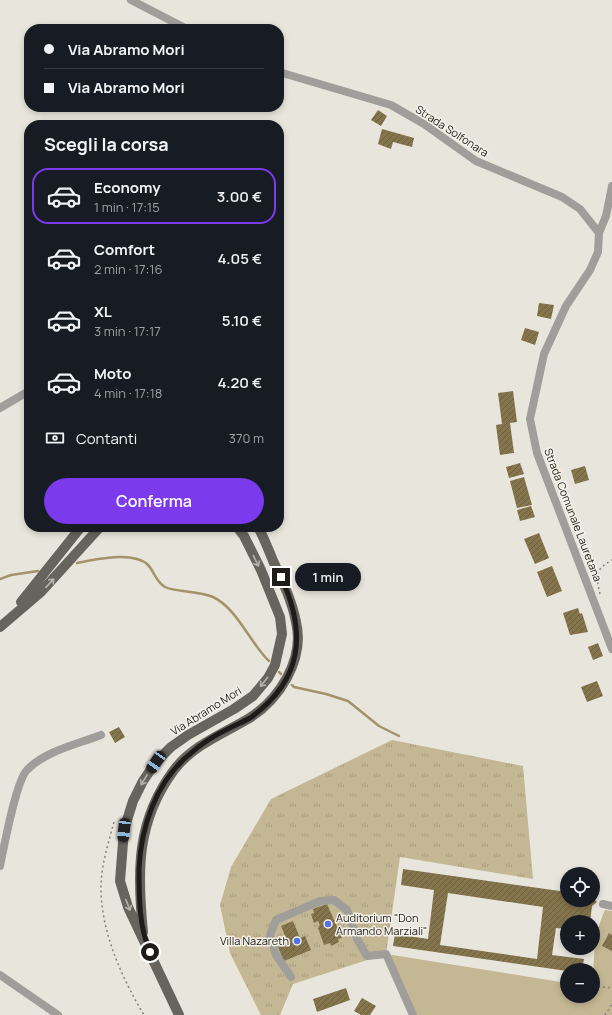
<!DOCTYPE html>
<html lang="it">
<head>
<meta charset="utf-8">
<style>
  body { margin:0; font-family:Manrope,sans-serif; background:#242831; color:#f1f3f6; height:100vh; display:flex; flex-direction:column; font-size:15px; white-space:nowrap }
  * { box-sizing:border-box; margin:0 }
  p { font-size:13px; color:#9ea1a6 }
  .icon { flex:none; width:22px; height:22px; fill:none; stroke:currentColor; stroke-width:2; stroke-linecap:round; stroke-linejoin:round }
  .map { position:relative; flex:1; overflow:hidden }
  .panel { position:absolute; left:24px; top:120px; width:260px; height:412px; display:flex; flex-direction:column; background:#171b24; border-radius:16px; box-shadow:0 2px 6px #0003 }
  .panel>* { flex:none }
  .guide { position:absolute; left:24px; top:24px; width:260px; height:88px; border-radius:16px; box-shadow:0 2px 6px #0003; display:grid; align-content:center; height:88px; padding:0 20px; background:#171b24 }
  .fabs { position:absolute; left:560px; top:867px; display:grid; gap:8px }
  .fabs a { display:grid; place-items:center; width:40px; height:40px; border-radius:50%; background:#171b24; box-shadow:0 2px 6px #0003; font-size:20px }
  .end { position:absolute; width:18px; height:18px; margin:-9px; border:5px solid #1d1c19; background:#fff; box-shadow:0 0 0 2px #fff }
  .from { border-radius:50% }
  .bubble { position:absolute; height:28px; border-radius:14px; background:#171b24; box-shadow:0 2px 6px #0003; font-size:13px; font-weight:600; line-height:28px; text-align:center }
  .car { position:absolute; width:12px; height:24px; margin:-12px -6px; border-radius:5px; box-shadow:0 0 3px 1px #0007; background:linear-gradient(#222 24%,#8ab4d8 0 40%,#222 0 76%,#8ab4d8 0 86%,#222 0) }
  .guide b { display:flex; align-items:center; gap:14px; height:38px; font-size:15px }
  .guide b+b { border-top:1px solid #363941 }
  .guide i { width:10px; height:10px; background:#f1f3f6 }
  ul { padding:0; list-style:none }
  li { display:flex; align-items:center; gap:12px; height:56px; margin:0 8px 6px; padding:0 12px; border:2px solid transparent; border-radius:16px }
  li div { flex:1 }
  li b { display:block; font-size:15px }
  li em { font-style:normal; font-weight:600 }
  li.selected { border-color:#7c3aed }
  li>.icon { width:36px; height:36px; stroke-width:1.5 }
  h2 { padding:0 20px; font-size:18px; line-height:48px }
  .pay { display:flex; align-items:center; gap:10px; height:44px; padding:0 20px; font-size:15px }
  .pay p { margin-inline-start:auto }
  .action { display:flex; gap:8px; margin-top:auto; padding:8px 20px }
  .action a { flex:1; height:46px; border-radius:24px; background:#7c3aed; color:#fff; font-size:16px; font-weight:600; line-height:46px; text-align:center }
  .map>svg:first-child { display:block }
  .grass { fill:url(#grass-tufts) }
  .park { fill:#c4b793 }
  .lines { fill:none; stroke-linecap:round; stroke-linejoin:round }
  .stream { stroke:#a3936a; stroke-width:2.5 }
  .building { fill:url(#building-hatch); fill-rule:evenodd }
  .path { stroke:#84827c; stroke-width:1.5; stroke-dasharray:2 3; stroke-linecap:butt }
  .minor { stroke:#9f9e9a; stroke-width:8 }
  .major { stroke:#66645d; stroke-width:10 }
  .oneway { stroke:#b5b2aa }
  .route { stroke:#1d1c19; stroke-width:5 }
  .poi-dot { fill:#5472e7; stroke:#f5f2e9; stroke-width:1.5 }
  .labels { text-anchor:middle; stroke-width:3; stroke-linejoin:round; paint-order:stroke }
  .street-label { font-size:11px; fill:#1d1c19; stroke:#f5f2e9 }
  .poi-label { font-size:11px; fill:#1d1c19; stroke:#f5f2e9; text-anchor:start }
</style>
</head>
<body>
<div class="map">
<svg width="612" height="1015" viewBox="0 0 612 1015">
  <defs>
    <pattern id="grass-tufts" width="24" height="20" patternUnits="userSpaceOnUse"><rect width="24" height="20" fill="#c4b793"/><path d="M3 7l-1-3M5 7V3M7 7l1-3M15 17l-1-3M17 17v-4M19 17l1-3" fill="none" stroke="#a89d7e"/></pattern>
    <pattern id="building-hatch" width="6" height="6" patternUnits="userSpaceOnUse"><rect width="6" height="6" fill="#85754d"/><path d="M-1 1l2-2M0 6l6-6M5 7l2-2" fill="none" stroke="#6c5f3f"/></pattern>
  </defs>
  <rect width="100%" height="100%" fill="#e8e5dc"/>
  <path class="grass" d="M392,740l131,26 10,113 -133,-22 -14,97 -93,30 -13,31h-19l-31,-62 -10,-48 11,-38 40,-68z"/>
  <path class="park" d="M605,910l7,1v104h-199l-27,-61 181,29v13h26c0,-28 0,-61 12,-86z"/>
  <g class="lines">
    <path class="stream" d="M77,563c19,-4 57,-12 71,2 6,6 8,17 17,22 10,5 34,4 48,10 24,11 37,46 56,64
      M0,579l11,-4 27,-4
      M279,672l2,2
      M292,685l2,2 32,7 22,7 31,25 20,10"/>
  </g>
  <path class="building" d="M378,110l9,6 -6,10 -10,-6z
    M382,129l32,9 -2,9 -19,-5 -2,7 -13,-5z
    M539,303l15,2 -3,14 -14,-3z
    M525,328l14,4 -4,13 -14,-5z
    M513,391l4,31 -7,1 4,30 -14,2 -4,-30 6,-1 -4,-31z
    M520,463l4,11 -15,4 -3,-11z
    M585,466l4,14 -14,4 -4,-14z
    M524,477l8,28 -15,3 -7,-27z
    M531,506l4,11 -15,4 -3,-11z
    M539,533l10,25 -14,6 -11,-25z
    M552,566l10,25 -15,6 -10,-25z
    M578,608l2,6 2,-1 6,19 -18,3 -7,-22z
    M598,643l5,13 -10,4 -5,-13z
    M597,681l6,15 -16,6 -6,-15z
    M119,727l6,10 -10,6 -6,-11z
    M403,869l164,23v8h26v-2l4,4 -5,4 -2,16h-23v7l-11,-1 -4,27 32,4 -2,11 -15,1 -174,-25 2,-12 33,5 6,-49 -33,-5zM448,893l95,14 -6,52 -97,-14z
    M327,904l15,34 -4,1 1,3 -8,4 -1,-3 -6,2 -6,-17 2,-3 -2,-4 -4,2 -3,-9 3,-1 -1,-4z
    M293,921l7,17 5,-2 6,14 -27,11 -6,-14 10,-4 -7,-17z
    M609,933l3,2v16l-10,-5z
    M346,988l4,12 -33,12 -4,-13z
    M362,998l14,8 -6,9h-9l-7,-4z"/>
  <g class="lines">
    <path class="path" d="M600,594c-4,-18 -6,-24 12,-34
      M114,822c-6,22 -13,44 -13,66 0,44 21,90 43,127
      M593,986l19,2
      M605,1015l7,-11"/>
    <path class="minor" d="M131,0l56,29
      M279,72l112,33 33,19 52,37 86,36 18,12 19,24
      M612,186l-6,30 -7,17 -1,19 -8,18 -24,36 -22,48 -14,65 7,34 75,196
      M0,408l29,-17
      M0,866c4,-19 16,-85 27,-96 18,-19 51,-26 74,-35
      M603,904l9,2
      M0,975l58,40
      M291,977l-15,-22 -6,-20 6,-15 44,-19 14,-1 13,10 10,29 10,17 19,-2 27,61"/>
    <path class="major" d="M21,602l60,-75
      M0,627l41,-35 59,-65
      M143,932c-6,-60 -7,-111 31,-162 18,-24 48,-36 74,-51 31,-19 57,-59 48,-97 -4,-21 -13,-40 -22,-59 -5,-12 -10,-25 -16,-36
      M179,1015l-51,-108 -8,-26 4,-51 9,-29 10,-20 13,-19 15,-15 17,-12 46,-26 19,-13 15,-18 7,-13 7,-31 -2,-17 -19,-47 -17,-34 -7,-9"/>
  </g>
  <defs><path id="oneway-shaft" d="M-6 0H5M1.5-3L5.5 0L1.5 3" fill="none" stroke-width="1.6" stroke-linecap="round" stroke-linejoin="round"/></defs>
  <g class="oneway">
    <use href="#oneway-shaft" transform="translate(256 561) rotate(64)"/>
    <use href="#oneway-shaft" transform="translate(50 583) rotate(-47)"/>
    <use href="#oneway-shaft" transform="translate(264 682) rotate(129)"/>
    <use href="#oneway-shaft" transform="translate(144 780) rotate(121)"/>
    <use href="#oneway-shaft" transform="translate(128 905) rotate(69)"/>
  </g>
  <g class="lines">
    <path class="route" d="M150,952c-11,-25 -11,-55 -11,-83 2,-42 17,-88 51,-115 11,-10 25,-19 38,-25 7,-4 15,-7 22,-11 53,-38 57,-85 31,-141"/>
  </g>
  <g class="poi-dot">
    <circle cx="328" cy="924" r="4"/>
    <circle cx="297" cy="941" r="4"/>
  </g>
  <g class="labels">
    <g class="street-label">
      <text transform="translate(452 131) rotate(33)" y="4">Strada Solfonara</text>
      <text transform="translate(573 515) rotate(69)" y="4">Strada Comunale Lauretana</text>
      <text transform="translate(206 711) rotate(-32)" y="4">Via Abramo Mori</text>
    </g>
    <g class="poi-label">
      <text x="336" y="922">Auditorium "Don<tspan x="336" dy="13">Armando Marziali"</tspan></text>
      <text x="289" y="945" text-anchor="end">Villa Nazareth</text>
    </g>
  </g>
</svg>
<div class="fabs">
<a><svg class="icon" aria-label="locate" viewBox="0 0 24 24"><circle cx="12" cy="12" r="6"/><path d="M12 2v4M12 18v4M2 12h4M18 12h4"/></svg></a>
<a>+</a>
<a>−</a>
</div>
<i class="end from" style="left:150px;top:952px"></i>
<i class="end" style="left:281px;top:577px"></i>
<div class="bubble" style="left:295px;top:563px;width:66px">1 min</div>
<i class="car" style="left:156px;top:762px;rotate:214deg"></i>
<i class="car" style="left:124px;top:830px;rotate:186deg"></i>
<div class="guide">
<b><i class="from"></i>Via Abramo Mori</b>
<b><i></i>Via Abramo Mori</b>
</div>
<section class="panel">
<h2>Scegli la corsa</h2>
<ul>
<li class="selected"><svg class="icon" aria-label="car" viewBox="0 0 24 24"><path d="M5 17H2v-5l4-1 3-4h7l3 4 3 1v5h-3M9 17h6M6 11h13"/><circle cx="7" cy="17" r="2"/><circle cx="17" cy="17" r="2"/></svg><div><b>Economy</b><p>1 min · 17:15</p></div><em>3.00 €</em></li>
<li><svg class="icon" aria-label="car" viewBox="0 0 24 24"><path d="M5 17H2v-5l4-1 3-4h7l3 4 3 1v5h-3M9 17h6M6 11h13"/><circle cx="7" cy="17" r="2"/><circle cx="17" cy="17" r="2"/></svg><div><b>Comfort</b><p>2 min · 17:16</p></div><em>4.05 €</em></li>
<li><svg class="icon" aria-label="car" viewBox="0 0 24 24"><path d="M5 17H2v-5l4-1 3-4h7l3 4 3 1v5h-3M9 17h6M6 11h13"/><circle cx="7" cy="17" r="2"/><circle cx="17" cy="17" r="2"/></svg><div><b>XL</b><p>3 min · 17:17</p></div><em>5.10 €</em></li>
<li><svg class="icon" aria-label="car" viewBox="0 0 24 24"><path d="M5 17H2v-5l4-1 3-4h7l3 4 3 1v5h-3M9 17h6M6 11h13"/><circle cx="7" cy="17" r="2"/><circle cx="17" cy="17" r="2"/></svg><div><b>Moto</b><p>4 min · 17:18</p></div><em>4.20 €</em></li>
</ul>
<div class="pay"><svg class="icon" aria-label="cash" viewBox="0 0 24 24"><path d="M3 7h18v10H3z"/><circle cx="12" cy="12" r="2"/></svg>Contanti<p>370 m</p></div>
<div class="action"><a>Conferma</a></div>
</section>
</div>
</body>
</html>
